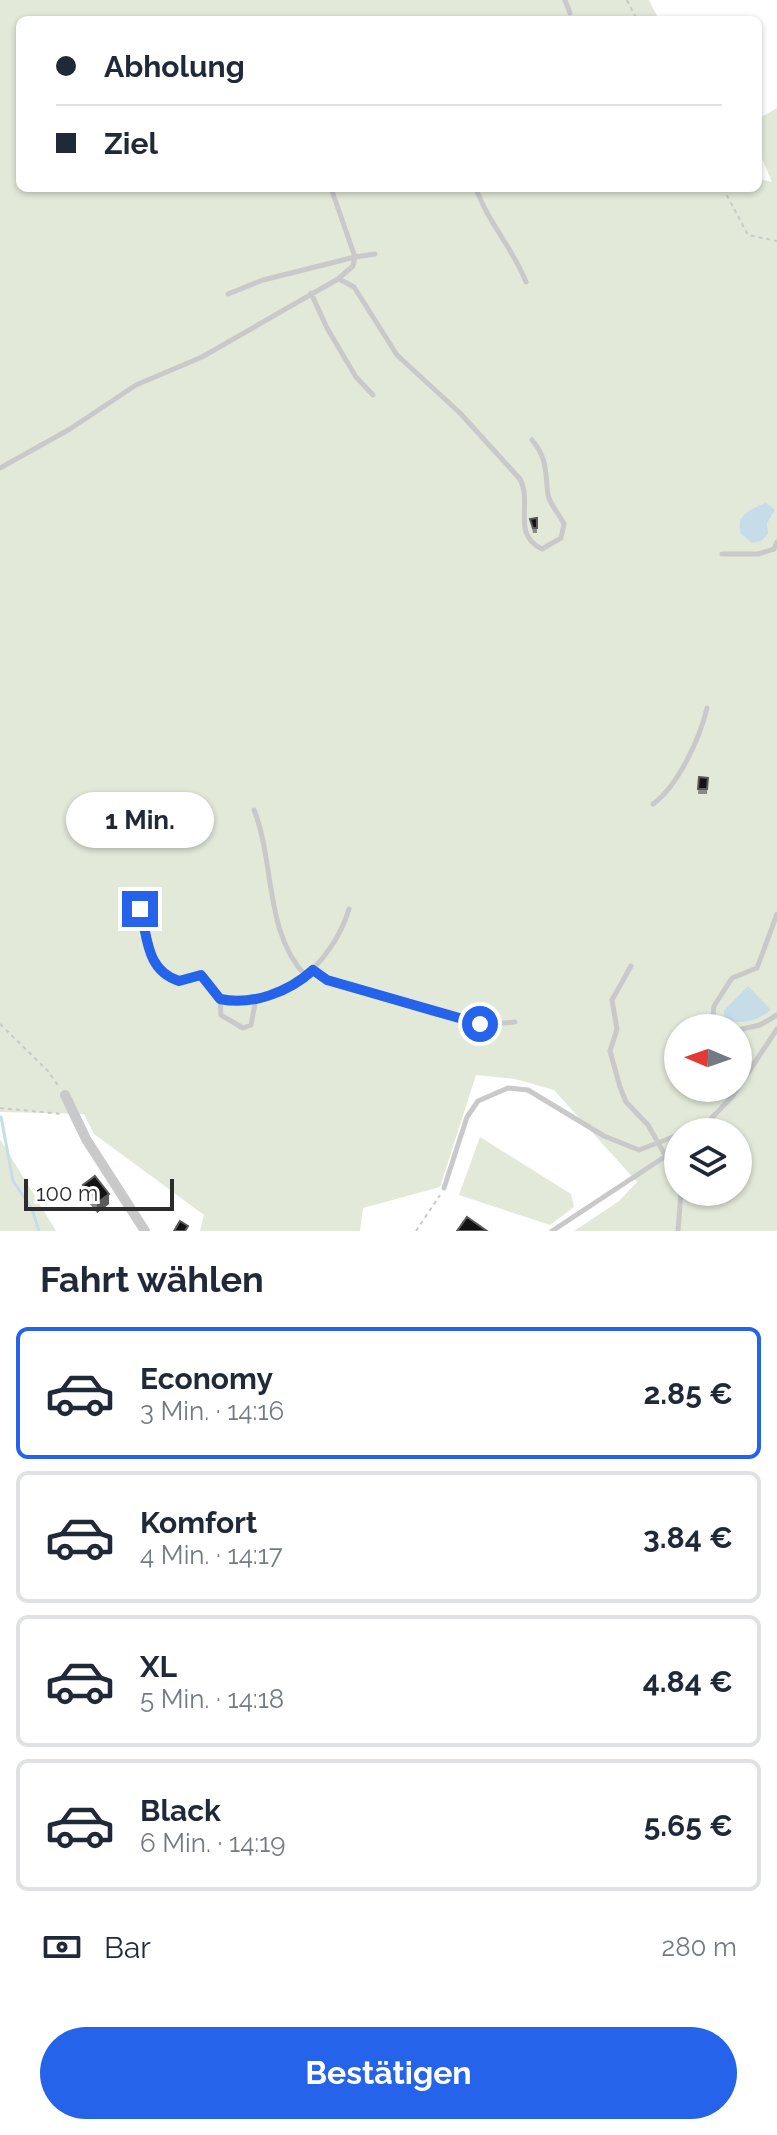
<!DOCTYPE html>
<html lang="de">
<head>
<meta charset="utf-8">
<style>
  body { margin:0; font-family:Raleway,sans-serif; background:#f6f6f7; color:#1f2937; height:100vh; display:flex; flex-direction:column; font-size:30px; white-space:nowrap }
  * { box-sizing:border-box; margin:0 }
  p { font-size:26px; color:#747a83 }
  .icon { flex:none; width:44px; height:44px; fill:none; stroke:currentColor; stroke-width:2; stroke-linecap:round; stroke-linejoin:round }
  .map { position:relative; height:1231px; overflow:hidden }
  .sheet { display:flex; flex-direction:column; background:#fff; flex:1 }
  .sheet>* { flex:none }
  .top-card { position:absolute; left:16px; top:16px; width:746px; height:176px; border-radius:12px; box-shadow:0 2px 6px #0004; display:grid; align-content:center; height:176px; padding:0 40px; background:#fff }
  .needle { width:52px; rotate:272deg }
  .controls { position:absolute; left:664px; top:1014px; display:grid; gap:16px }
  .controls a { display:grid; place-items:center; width:88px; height:88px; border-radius:50%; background:#fff; box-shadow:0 2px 6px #0004; font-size:40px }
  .scale { position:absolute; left:24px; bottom:20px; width:150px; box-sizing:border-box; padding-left:8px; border:4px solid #2c2c2c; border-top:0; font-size:22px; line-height:28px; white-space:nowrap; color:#2c2c2c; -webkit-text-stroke:6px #fff; paint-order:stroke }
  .end { position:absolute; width:36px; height:36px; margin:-18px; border:10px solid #2563eb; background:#fff; box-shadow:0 0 0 4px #fff }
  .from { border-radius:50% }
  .bubble { position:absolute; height:56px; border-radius:28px; background:#fff; box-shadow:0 2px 6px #0004; font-size:26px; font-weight:700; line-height:56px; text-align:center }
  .top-card b { display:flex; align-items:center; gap:28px; height:76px; font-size:30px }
  .top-card b+b { border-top:2px solid #e0e1e3 }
  .top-card i { width:20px; height:20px; background:#1f2937 }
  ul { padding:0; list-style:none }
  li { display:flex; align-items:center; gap:24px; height:132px; margin:0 16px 12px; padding:0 24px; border:4px solid #e0e1e3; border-radius:12px }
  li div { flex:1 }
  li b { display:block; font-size:30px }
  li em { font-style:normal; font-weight:700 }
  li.selected { border-color:#2563eb }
  li>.icon { width:72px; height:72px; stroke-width:1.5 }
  h2 { padding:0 40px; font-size:36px; line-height:96px }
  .pay { display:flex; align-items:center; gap:20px; height:88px; padding:0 40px; font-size:30px }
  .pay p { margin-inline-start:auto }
  .button { display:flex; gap:16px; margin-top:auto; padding:16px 40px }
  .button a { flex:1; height:92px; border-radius:48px; background:#2563eb; color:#fff; font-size:32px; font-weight:700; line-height:92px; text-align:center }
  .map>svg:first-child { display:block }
  .green { fill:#e2e9d9; fill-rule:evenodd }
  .water { fill:#c6dce9 }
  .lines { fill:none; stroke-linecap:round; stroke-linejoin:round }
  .stream { stroke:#c6dce9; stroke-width:3 }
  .path { stroke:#c9c9c9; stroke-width:2; stroke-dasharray:4 4; stroke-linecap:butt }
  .service { stroke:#c9c9c9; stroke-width:5 }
  .minor { stroke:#c9c9c9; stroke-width:10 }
  .wall { fill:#898989 }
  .shaded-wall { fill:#5a5a5a }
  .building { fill:#131313; stroke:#5a5a5a; stroke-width:2 }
  .route { stroke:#2563eb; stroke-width:10 }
</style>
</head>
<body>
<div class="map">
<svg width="777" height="1231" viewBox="0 0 777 1231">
  <rect width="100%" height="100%" fill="#fff"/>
  <path class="green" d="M0,0h649l10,20h-639v168h738v-9l14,3 -14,-33v-30l19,-11v1123h-203l45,-30 18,-19 -83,-92 -39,-11 -39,-4 -36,112 -77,21 -3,23h-160l4,-16 -110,-81 -10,-20 -84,-2zM678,1028h60v60h-60zM678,1132h60v60h-60z
    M480,1137l91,57 3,13 -24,18 -91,-30z
    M0,1139l56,92h-56z"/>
  <path class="water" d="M766,503l9,7 -8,13 1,11 -7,7 -9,2 -11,-9c-6,-20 9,-24 25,-31z
    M748,986l23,24c-14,11 -31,16 -47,8v-8z"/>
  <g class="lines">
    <path class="stream" d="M1,1117l12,64 19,28 7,22"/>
    <path class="path" d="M627,0l10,20
      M723,188l25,47 29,6
      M0,1024l48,47 11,16
      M0,1108l62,6
      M416,1231l24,-36"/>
    <path class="service" d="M565,0l5,13
      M331,188l24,69 20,-3
      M476,188c12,35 37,60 50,94
      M339,279l15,8 43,68 63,58 60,66c13,25 -9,55 22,70l19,-11 3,-14c-4,-9 -14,-19 -16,-29 -3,-23 0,-36 -16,-55
      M311,293l16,35 29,49 17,18
      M0,468l70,-39 66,-44 66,-28 136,-78 15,-13 2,-9 -92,23 -35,14
      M722,554h36l16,-5 3,-7
      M653,804c25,-18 47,-66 54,-96
      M254,810c21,52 10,123 52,166
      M140,909c8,28 4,60 39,72l22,-6 15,22c59,23 118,-36 133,-88
      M631,966l-19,34 5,29 -7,22 10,36 6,15 22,23 30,53
      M314,971l13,9c56,16 131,50 188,42
      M220,999l1,16 22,13 8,-3 4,-21
      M728,1028l-15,-12 1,-10 18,-28 25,-10 20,-54
      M738,1030l22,-5 17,-10
      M684,1132l25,-11
      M698,1132l34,-35 45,-68
      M444,1188l23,-71 11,-16 30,-13 20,2 76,46 35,14 39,-15
      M552,1231l126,-83
      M678,1231l3,-39"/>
    <path class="minor" d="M65,1095l21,44 59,92"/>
  </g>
  <path class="wall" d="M537,518v15h-4l-3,-14z
    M699,777l9,1 -1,16h-9z
    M83,1185l26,19 -12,9 -14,-18z"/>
  <path class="shaded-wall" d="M109,1194v10l-12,9v-10z"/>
  <path class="building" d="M537,518v10h-4l-3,-9z
    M699,777l9,1 -1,11h-9z
    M95,1176l14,18 -12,9 -14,-18z
    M467,1217l20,14h-30z
    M180,1221l8,5 -3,5h-11z"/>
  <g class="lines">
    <path class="route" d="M140,909c8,27 5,61 39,72l22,-6 19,24c32,7 69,-7 93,-29l14,10 153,44"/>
  </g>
</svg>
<div class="controls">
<a><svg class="needle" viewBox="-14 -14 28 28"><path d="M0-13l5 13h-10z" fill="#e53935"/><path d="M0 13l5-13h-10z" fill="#747a83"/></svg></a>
<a><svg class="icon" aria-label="layers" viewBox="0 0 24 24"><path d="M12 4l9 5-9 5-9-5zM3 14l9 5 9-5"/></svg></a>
</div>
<div class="scale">100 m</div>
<i class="end from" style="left:480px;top:1024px"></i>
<i class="end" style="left:140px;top:909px"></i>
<div class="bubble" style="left:66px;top:792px;width:148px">1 Min.</div>
<div class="top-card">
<b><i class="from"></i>Abholung</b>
<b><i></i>Ziel</b>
</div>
</div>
<section class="sheet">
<h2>Fahrt wählen</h2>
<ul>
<li class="selected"><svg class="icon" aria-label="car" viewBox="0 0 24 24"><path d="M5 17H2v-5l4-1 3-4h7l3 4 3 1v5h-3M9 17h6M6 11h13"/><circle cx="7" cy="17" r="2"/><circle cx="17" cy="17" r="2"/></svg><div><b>Economy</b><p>3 Min. · 14:16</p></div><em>2.85 €</em></li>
<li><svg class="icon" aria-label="car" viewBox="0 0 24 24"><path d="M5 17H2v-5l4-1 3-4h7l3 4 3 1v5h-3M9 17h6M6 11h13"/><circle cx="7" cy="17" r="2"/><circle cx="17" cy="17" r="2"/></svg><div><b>Komfort</b><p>4 Min. · 14:17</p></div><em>3.84 €</em></li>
<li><svg class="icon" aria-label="car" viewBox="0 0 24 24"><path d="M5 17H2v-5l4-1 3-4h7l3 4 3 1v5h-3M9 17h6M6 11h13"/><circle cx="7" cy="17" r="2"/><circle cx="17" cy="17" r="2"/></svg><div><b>XL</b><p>5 Min. · 14:18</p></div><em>4.84 €</em></li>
<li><svg class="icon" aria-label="car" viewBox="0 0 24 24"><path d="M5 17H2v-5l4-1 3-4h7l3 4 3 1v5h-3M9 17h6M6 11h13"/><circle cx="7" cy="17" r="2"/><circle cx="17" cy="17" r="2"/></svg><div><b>Black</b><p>6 Min. · 14:19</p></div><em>5.65 €</em></li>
</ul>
<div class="pay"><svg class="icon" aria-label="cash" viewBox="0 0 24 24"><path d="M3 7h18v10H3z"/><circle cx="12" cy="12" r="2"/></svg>Bar<p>280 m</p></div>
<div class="button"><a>Bestätigen</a></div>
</section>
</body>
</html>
